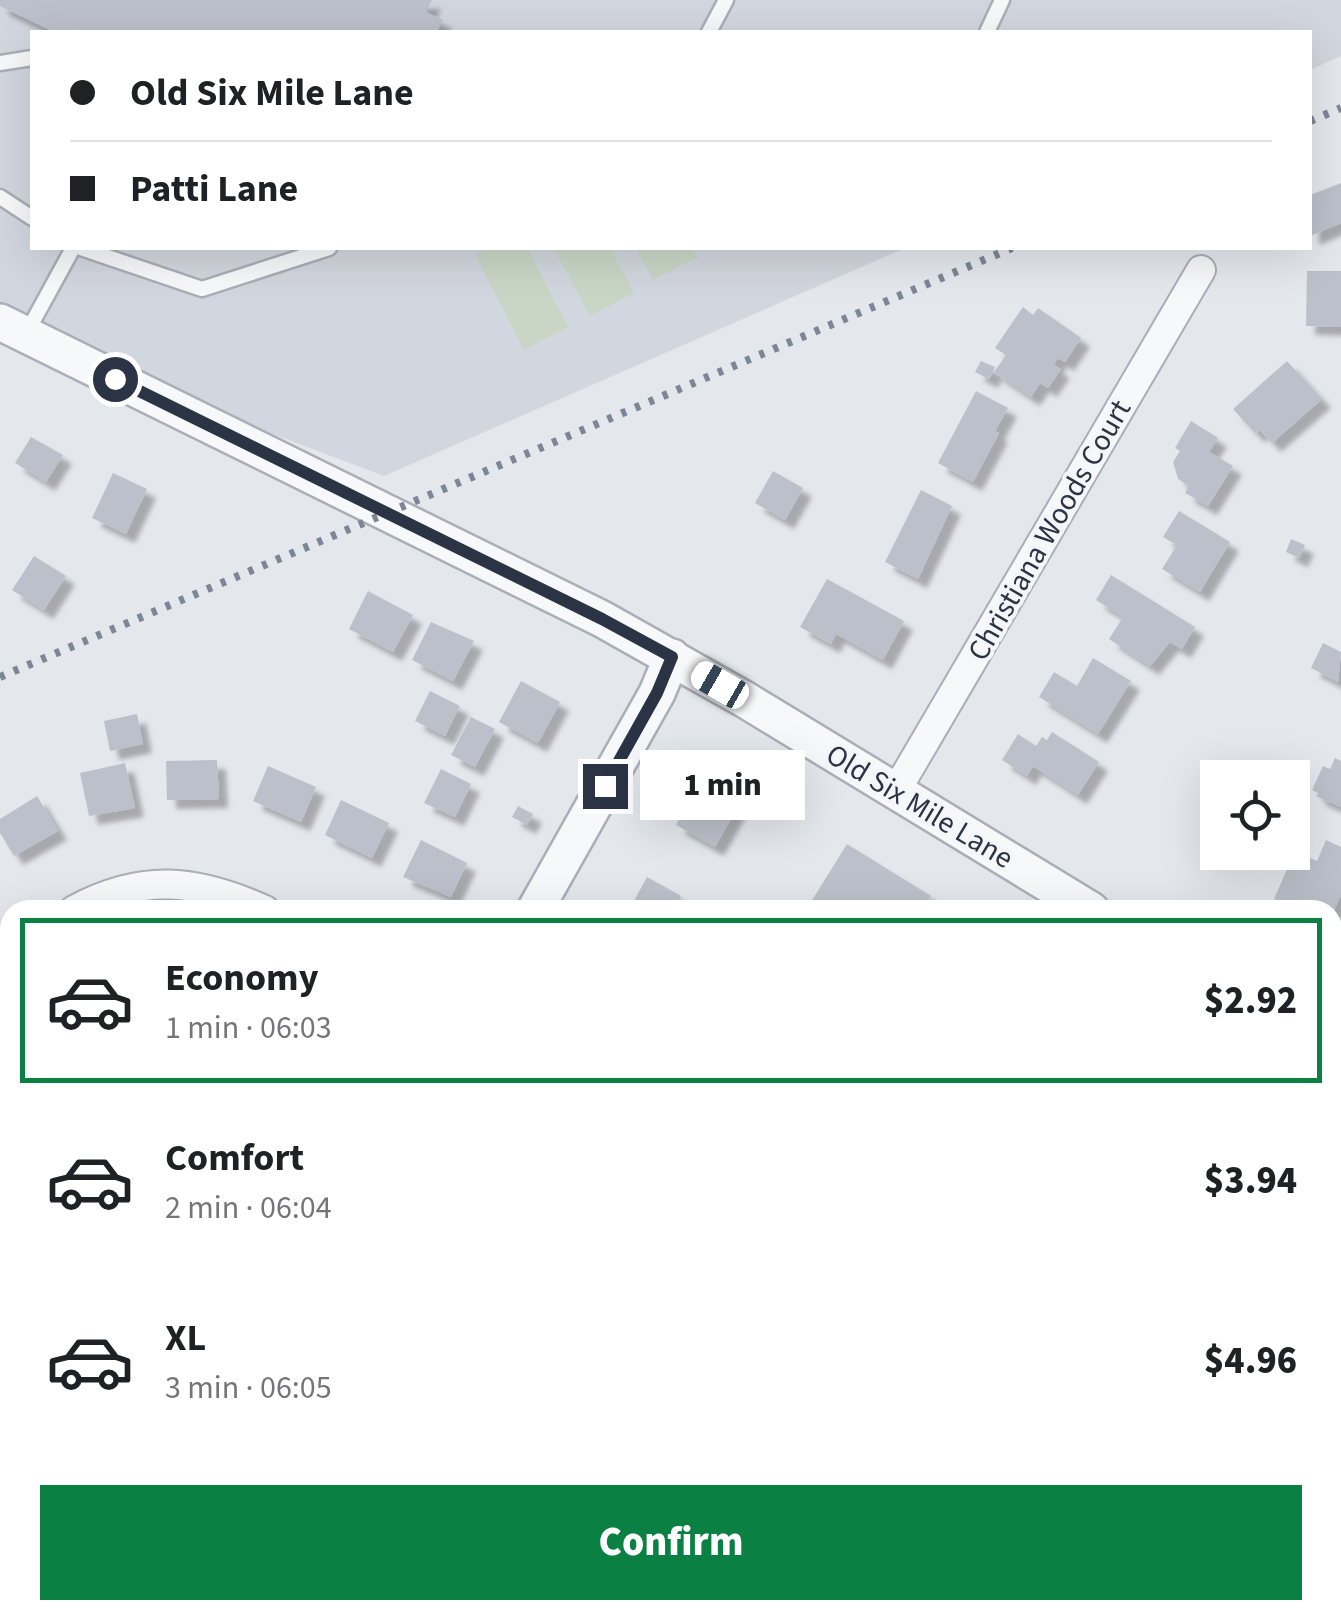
<!DOCTYPE html>
<html lang="en">
<head>
<meta charset="utf-8">
<style>
  body { margin:0; font-family:"Source Sans 3",sans-serif; background:#f6f6f6; color:#202124; height:100vh; display:flex; flex-direction:column; font-size:38px; white-space:nowrap }
  * { box-sizing:border-box; margin:0 }
  p { font-size:32px; color:#757577 }
  .icon { flex:none; width:55px; height:55px; fill:none; stroke:currentColor; stroke-width:2; stroke-linecap:round; stroke-linejoin:round }
  .map { position:relative; flex:1; overflow:hidden }
  .sheet { position:absolute; left:0px; top:900px; width:1342px; height:720px; display:flex; flex-direction:column; background:#fff; border-radius:30px 30px 0 0; box-shadow:0 10px 40px #0002 }
  .sheet>* { flex:none }
  .banner { position:absolute; left:30px; top:30px; width:1282px; height:220px; border-radius:0px; box-shadow:0 10px 40px #0002; display:grid; align-content:center; height:220px; padding:0 40px; background:#fff }
  .fabs { position:absolute; left:1200px; top:760px; display:grid; gap:20px }
  .fabs a { display:grid; place-items:center; width:110px; height:110px; border-radius:0px; background:#fff; box-shadow:0 10px 40px #0002; font-size:50px }
  .end { position:absolute; width:45px; height:45px; margin:-22px; border:12px solid #2b3445; background:#fff; box-shadow:0 0 0 5px #fff }
  .from { border-radius:50% }
  .bubble { position:absolute; height:70px; border-radius:0px; background:#fff; box-shadow:0 10px 40px #0002; font-size:32px; font-weight:800; line-height:70px; text-align:center }
  .car { position:absolute; width:30px; height:60px; margin:-30px -15px; border-radius:12px; box-shadow:0 0 8px 2px #0007; background:linear-gradient(#fff 24%,#345 0 40%,#fff 0 76%,#345 0 86%,#fff 0) }
  .banner b { display:flex; align-items:center; gap:35px; height:95px; font-size:38px }
  .banner b+b { border-top:2px solid #e0e0e0 }
  .banner i { width:25px; height:25px; background:#202124 }
  ul { padding:18px 0 0; list-style:none }
  li { display:flex; align-items:center; gap:30px; height:165px; margin:0 20px 15px; padding:0 20px; border:5px solid transparent; border-radius:0px }
  li div { flex:1 }
  li b { display:block; font-size:38px }
  li em { font-style:normal; font-weight:800 }
  li.selected { border-color:#0b8043 }
  li>.icon { width:90px; height:90px; stroke-width:1.5 }
  .action { display:flex; gap:20px; margin-top:auto; padding:20px 40px }
  .action a { flex:1; height:115px; border-radius:0px; background:#0b8043; color:#fff; font-size:40px; font-weight:800; line-height:115px; text-align:center }
  .map>svg:first-child { display:block }
  .built { fill:#d2d6de }
  .green { fill:#c9d6c5 }
  .building { fill:#bbc0ca; filter:url(#shadow) }
  .lines { fill:none; stroke-linecap:round; stroke-linejoin:round }
  .service-casing { stroke:#a9aeb7; stroke-width:19 }
  .minor-casing { stroke:#a9aeb7; stroke-width:32 }
  .tertiary-casing { stroke:#a9aeb7; stroke-width:40 }
  .service { stroke:#f7f8fa; stroke-width:14 }
  .minor { stroke:#f7f8fa; stroke-width:28 }
  .tertiary { stroke:#f7f8fa; stroke-width:35 }
  .rail { stroke:#7d8696; stroke-width:8; stroke-dasharray:5 10; stroke-linecap:butt }
  .route { stroke:#2b3445; stroke-width:12 }
  .labels { text-anchor:middle; stroke-width:8; stroke-linejoin:round; paint-order:stroke }
  .street-label { font-size:30px; fill:#2b3445; stroke:#f4f6f9 }
</style>
</head>
<body>
<div class="map">
<svg width="1341" height="1620" viewBox="0 0 1341 1620">
  <defs>
    <filter id="shadow"><feDropShadow dx="9" dy="9" stdDeviation="2.5" flood-color="#0004"/></filter>
  </defs>
  <rect width="100%" height="100%" fill="#e4e7ec"/>
  <path class="built" d="M0,0h1341v56l-31,14v-38h-1278v216h873l-521,228 -303,-114 -81,-44z"/>
  <path class="green" d="M490,248h37l41,79 -44,23 -49,-95z
    M554,248h56l24,45 -44,23z
    M636,248h57l5,9 -45,23z"/>
  <path class="building" d="M0,0h432l-6,12 17,8 -6,12h-383l-54,-26z
    M1341,183v40l-31,13v-41z
    M1307,271h34v56l-35,-1z
    M1023,307l10,8 5,-7 43,30 -16,24 -7,-4 -2,3 -2,4 7,4 -13,19 -8,-5 -9,14 -37,-25 12,-17 -11,-7z
    M981,361l14,6 -6,12 -14,-7z
    M1287,361l35,38 -50,44 -12,-13 -5,3 -22,-24z
    M976,391l32,17 -13,23 4,2 -26,49 -35,-19z
    M1191,421l27,17 -9,14 24,14 -25,40 -23,-13 4,-7 -11,-7 -5,-17 7,-11 -5,-3z
    M31,437l32,18 -17,27 -31,-19z
    M773,471l30,17 -18,32 -30,-17z
    M113,473l34,16 -21,45 -34,-16z
    M921,490l31,16 -34,73 -33,-17z
    M1179,511l51,31 -30,50 -38,-23 15,-24 -14,-8z
    M1291,539l14,6 -6,13 -13,-6z
    M34,556l32,20 -22,34 -32,-20z
    M1111,575l84,52 -13,22 -12,-7 -20,24 -41,-27 14,-22 -27,-17z
    M827,579l77,42 -21,39 -47,-26 -5,10 -31,-17z
    M368,591l45,24 -20,37 -44,-23z
    M431,622l43,19 -21,40 -41,-21z
    M1323,643l18,9 -3,30 -27,-14z
    M1093,658l38,23 -33,53 -59,-37 15,-25 23,14z
    M521,681l39,21 -22,41 -39,-21z
    M430,691l30,15 -15,30 -30,-15z
    M137,714l6,30 -33,7 -6,-30z
    M471,717l24,12 -20,38 -24,-12z
    M1052,732l47,30 -21,33 -45,-29 -6,10 -25,-16 16,-26 18,12 6,-9 5,3z
    M1335,758l6,3v46l-25,-11 2,-3 -6,-3 11,-24 7,3z
    M217,760l2,39 -52,1 -1,-39z
    M125,763l10,45 -46,8 -9,-43z
    M268,766l48,21 -15,35 -48,-21z
    M441,769l30,15 -16,33 -31,-14z
    M698,783l40,23 -23,41 -39,-22z
    M37,796l21,35 -44,25 -14,-23v-14z
    M341,800l48,23 -17,35 -47,-23z
    M518,806l15,8 -6,11 -15,-8z
    M421,840l46,23 -16,34 -48,-20z
    M1326,840l15,7v48l-7,15h-36l-24,-11 21,-48 22,10z
    M847,844l84,52 -3,4 17,10h-121l-13,-8z
    M647,877l34,19 -8,14h-44z
    M10,1134v46l-10,-6v-24z
    M8,1496l2,2v92l-10,-7v-76z
    M0,1589l10,7v12l-8,12z
    M281,1610h81l-7,10h-80z
    M491,1610h112l15,10h-112z
    M852,1610h67l-6,10h-42z
    M985,1610h91l-6,10h-90z"/>
  <g class="lines">
    <defs>
      <path id="service" d="M709,32l17,-32
        M987,32l15,-32
        M0,63l32,-5
        M0,197l32,21
        M81,248l121,41 127,-41
        M26,334l47,-86"/>
      <path id="minor" d="M896,791l305,-521
        M74,910c68,-37 122,-31 191,0
        M0,994l10,-16
        M0,1275l10,7
        M756,1610l3,10"/>
      <path id="tertiary" d="M0,322l602,297 142,80 347,211
        M535,910l122,-217 15,-36
        M1332,1059l9,6
        M116,1620l7,-10"/>
    </defs>
    <use href="#service" class="service-casing"/>
    <use href="#minor" class="minor-casing"/>
    <use href="#tertiary" class="tertiary-casing"/>
    <use href="#service" class="service"/>
    <use href="#minor" class="minor"/>
    <use href="#tertiary" class="tertiary"/>
    <path class="rail" d="M1310,121l31,-13
      M0,677l1012,-429"/>
  </g>
  <g class="lines">
    <path class="route" d="M115,379l487,240 70,38 -15,36 -52,93"/>
  </g>
  <g class="labels">
    <g class="street-label">
      <text transform="translate(1049 530) rotate(-60)" y="10">Christiana Woods Court</text>
      <text transform="translate(920 806) rotate(31)" y="10">Old Six Mile Lane</text>
    </g>
  </g>
</svg>
<div class="fabs">
<a><svg class="icon" aria-label="locate" viewBox="0 0 24 24"><circle cx="12" cy="12" r="6"/><path d="M12 2v4M12 18v4M2 12h4M18 12h4"/></svg></a>
</div>
<i class="end from" style="left:115px;top:379px"></i>
<i class="end" style="left:605px;top:786px"></i>
<div class="bubble" style="left:640px;top:750px;width:165px">1 min</div>
<i class="car" style="left:720px;top:685px;rotate:300deg"></i>
<div class="banner">
<b><i class="from"></i>Old Six Mile Lane</b>
<b><i></i>Patti Lane</b>
</div>
<section class="sheet">
<ul>
<li class="selected"><svg class="icon" aria-label="car" viewBox="0 0 24 24"><path d="M5 17H2v-5l4-1 3-4h7l3 4 3 1v5h-3M9 17h6M6 11h13"/><circle cx="7" cy="17" r="2"/><circle cx="17" cy="17" r="2"/></svg><div><b>Economy</b><p>1 min · 06:03</p></div><em>$2.92</em></li>
<li><svg class="icon" aria-label="car" viewBox="0 0 24 24"><path d="M5 17H2v-5l4-1 3-4h7l3 4 3 1v5h-3M9 17h6M6 11h13"/><circle cx="7" cy="17" r="2"/><circle cx="17" cy="17" r="2"/></svg><div><b>Comfort</b><p>2 min · 06:04</p></div><em>$3.94</em></li>
<li><svg class="icon" aria-label="car" viewBox="0 0 24 24"><path d="M5 17H2v-5l4-1 3-4h7l3 4 3 1v5h-3M9 17h6M6 11h13"/><circle cx="7" cy="17" r="2"/><circle cx="17" cy="17" r="2"/></svg><div><b>XL</b><p>3 min · 06:05</p></div><em>$4.96</em></li>
</ul>
<div class="action"><a>Confirm</a></div>
</section>
</div>
</body>
</html>
